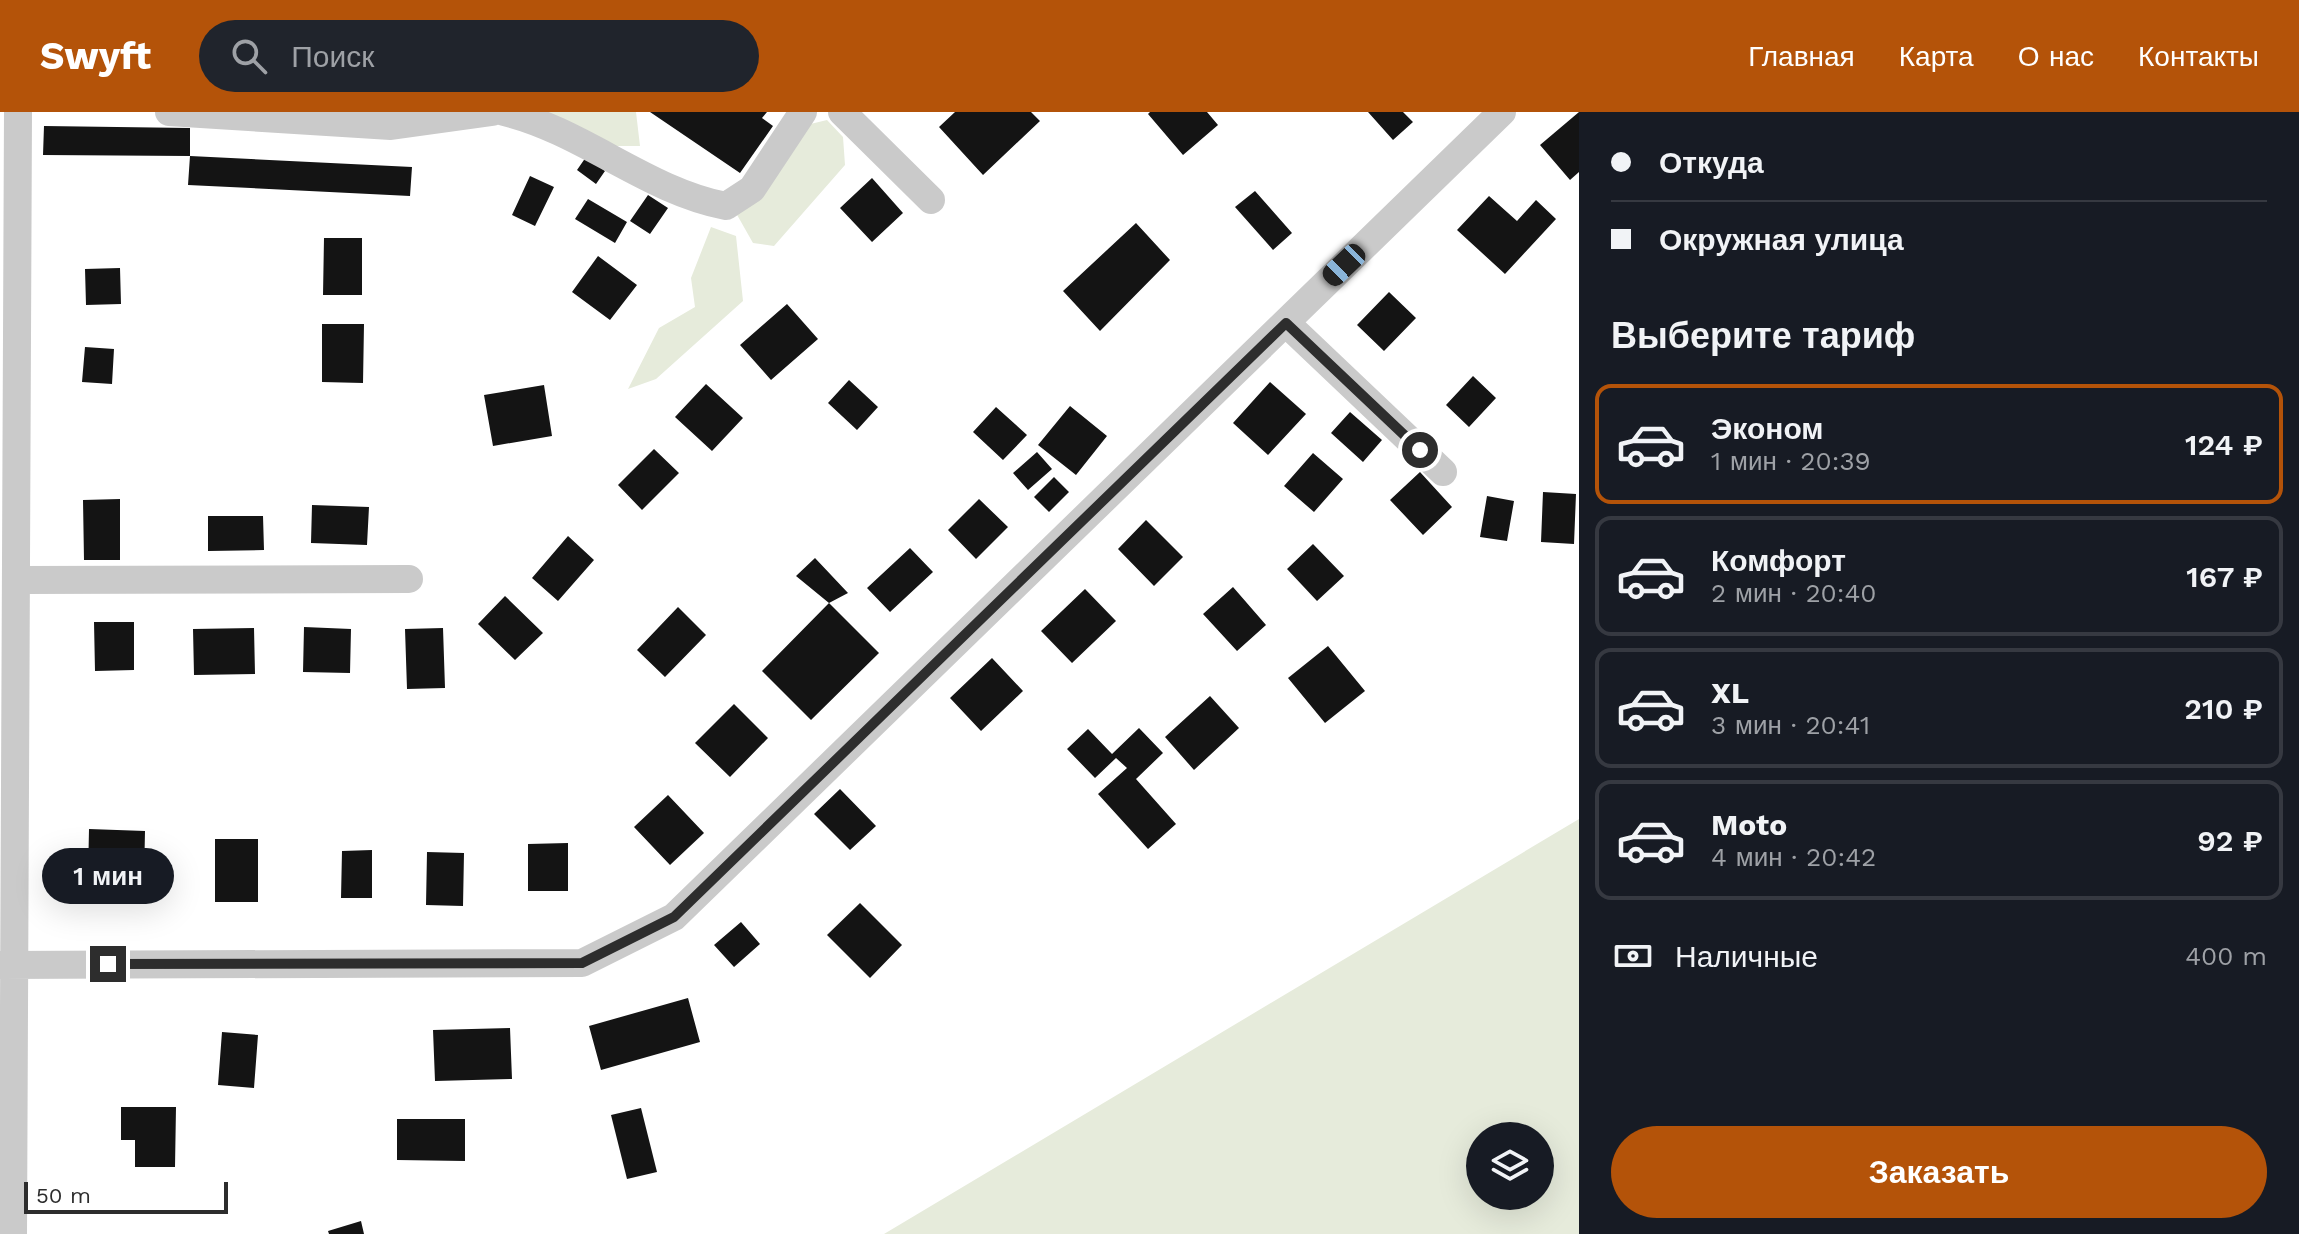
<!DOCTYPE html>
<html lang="ru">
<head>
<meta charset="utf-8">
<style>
  body { margin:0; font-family:"Work Sans",sans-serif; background:#20242c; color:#f1f3f6; height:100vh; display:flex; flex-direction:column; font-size:30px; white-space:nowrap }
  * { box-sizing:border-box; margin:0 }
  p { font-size:26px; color:#9ea1a6 }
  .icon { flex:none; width:44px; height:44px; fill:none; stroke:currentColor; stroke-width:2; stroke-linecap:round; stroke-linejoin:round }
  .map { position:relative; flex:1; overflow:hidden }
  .details { display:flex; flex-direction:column; background:#171b24; width:720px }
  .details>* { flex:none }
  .banner { display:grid; align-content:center; height:176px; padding:0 32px; background:#171b24 }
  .tools { position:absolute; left:1466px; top:1010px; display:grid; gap:16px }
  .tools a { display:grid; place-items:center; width:88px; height:88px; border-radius:50%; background:#171b24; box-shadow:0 8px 32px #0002; font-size:40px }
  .scale { position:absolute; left:24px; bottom:20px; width:204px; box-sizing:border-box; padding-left:8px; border:4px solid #2d2d2d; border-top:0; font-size:22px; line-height:28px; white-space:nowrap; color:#2d2d2d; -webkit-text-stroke:6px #fff; paint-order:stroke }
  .end { position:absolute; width:36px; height:36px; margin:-18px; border:10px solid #2d2d2d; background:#fff; box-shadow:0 0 0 4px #fff }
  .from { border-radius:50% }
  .bubble { position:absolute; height:56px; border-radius:28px; background:#171b24; box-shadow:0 8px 32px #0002; font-size:26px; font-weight:600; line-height:56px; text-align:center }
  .car { position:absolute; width:24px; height:48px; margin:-24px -12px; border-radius:10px; box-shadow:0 0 6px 2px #0007; background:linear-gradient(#222 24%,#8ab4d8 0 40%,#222 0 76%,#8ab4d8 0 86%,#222 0) }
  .banner b { display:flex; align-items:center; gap:28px; height:76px; font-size:30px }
  .banner b+b { border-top:2px solid #363941 }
  .banner i { width:20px; height:20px; background:#f1f3f6 }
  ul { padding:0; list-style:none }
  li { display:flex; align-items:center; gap:24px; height:120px; margin:0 16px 12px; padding:0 16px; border:4px solid #363941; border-radius:16px }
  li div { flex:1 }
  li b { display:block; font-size:30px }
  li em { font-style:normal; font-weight:600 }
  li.current { border-color:#b45309 }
  li>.icon { width:72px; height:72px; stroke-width:1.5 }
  h2 { padding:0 32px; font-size:36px; line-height:96px }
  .pay { display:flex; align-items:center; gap:20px; height:88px; padding:0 32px; font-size:30px }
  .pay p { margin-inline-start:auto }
  .action { display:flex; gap:16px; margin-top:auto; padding:16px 32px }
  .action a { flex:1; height:92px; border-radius:48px; background:#b45309; color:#fff; font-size:32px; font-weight:600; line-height:92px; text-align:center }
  header { display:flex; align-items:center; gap:48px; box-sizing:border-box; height:112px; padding:0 40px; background:#b45309; color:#fff }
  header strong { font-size:38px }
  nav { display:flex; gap:44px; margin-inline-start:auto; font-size:28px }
  .search { width:560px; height:72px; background:#20242c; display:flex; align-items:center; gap:20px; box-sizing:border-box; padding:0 28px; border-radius:44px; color:#9ea1a6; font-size:30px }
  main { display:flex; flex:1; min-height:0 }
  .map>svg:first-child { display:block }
  .green { fill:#e6ebdb; fill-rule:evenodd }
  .building { fill:#141414 }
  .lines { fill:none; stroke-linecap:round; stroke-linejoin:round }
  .minor { stroke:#cacaca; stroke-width:28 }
  .route { stroke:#2d2d2d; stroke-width:10 }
</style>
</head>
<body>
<header>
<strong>Swyft</strong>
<div class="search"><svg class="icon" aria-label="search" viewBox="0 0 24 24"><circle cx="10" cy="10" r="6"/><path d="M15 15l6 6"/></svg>Поиск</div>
<nav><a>Главная</a><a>Карта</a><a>О нас</a><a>Контакты</a></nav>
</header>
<main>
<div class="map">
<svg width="1579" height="1122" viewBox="0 0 1579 1122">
  <rect width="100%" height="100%" fill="#fff"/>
  <path class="green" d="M544,0h92l4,34h-35z
    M827,8l16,17 2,28 -71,81 -21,-3 -17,-30 58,-85z
    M711,115l25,9 7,65 -87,78 -28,10 31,-61 36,-21 -4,-29z
    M1579,707v415h-695zM1480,1024h60v60h-60z"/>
  <path class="building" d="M650,0h117l-5,6 11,8 -33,47z
    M955,0h76l9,9 -57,54 -44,-48z
    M1150,0h57l11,13 -35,30 -35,-41z
    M1368,0h35l10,10 -20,18z
    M1579,0v60l-9,8 -30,-35z
    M44,14l146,2v28l-147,-1z
    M190,44l222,11 -2,29 -222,-11z
    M586,45l19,14 -9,13 -19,-14z
    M530,64l24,11 -19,39 -23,-11z
    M872,66l31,35 -31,29 -32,-34z
    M1255,79l37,42 -19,17 -38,-43z
    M648,83l20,13 -18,26 -20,-13z
    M1489,84l28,25 19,-21 20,19 -51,55 -48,-44z
    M588,87l39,23 -12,21 -40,-24z
    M1136,111l34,37 -70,71 -37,-40z
    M324,126h38v57h-39z
    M598,144l39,29 -27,35 -38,-28z
    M120,156l1,36 -35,1 -1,-36z
    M1389,180l27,26 -32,33 -27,-26z
    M787,192l31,35 -47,41 -31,-35z
    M322,212h42l-1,59 -41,-1z
    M85,235l29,2 -2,35 -30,-2z
    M1473,264l23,22 -27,29 -23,-22z
    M849,268l29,27 -21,23 -29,-27z
    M1270,270l36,32 -38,41 -35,-32z
    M706,272l37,34 -31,33 -37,-34z
    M544,273l8,51 -59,10 -9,-51z
    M1070,294l37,30 -31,39 -38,-30z
    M996,295l31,28 -24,25 -30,-28z
    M1350,300l32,28 -19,22 -32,-29z
    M654,337l25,24 -37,37 -24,-25z
    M1037,340l15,17 -24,21 -15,-17z
    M1313,341l30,26 -29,33 -30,-26z
    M1420,360l32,35 -29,28 -33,-35z
    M1054,365l15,15 -20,20 -15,-15z
    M1543,380l33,2 -2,50 -33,-2z
    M1487,384l27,5 -7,40 -27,-4z
    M120,387v61h-36l-1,-60z
    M979,387l29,28 -32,32 -28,-29z
    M312,393l57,2 -2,38 -56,-2z
    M208,404h55l1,34 -56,1z
    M1146,408l37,37 -29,29 -36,-37z
    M568,424l26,24 -36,41 -26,-23z
    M1313,432l31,32 -27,25 -30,-32z
    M910,436l23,24 -43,40 -23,-24z
    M815,446l33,35 -19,10 -33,-27z
    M1233,475l33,38 -29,26 -34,-37z
    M1085,477l31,32 -44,42 -31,-32z
    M505,484l38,37 -28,27 -37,-36z
    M829,491l50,50 -68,67 -49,-49z
    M678,495l28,28 -41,42 -28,-27z
    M94,510h40v48l-39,1z
    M304,515l47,2 -1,44 -47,-1z
    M254,516l1,46 -61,1 -1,-46z
    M443,516l2,60 -38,1 -2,-60z
    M1328,534l37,45 -40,32 -37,-45z
    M992,546l31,33 -42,40 -31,-33z
    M1210,584l29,32 -45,42 -29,-33z
    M734,592l34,34 -38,39 -35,-34z
    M1139,616l24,25 -27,26 40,45 -28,25 -50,-55 29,-26 -11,-10 -21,20 -28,-29 21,-20 24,25z
    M840,677l36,37 -26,24 -36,-36z
    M668,683l36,38 -34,32 -36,-38z
    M89,717l56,2 -1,48 -56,-2z
    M215,727h43v63h-43z
    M568,731v48h-40v-47z
    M372,738v48h-31l1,-47z
    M427,740l37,1 -1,53 -37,-1z
    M860,791l42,42 -32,33 -43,-43z
    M741,810l19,22 -26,23 -20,-22z
    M688,886l12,44 -99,28 -12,-44z
    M510,916l2,51 -77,2 -2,-51z
    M222,920l36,3 -4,53 -36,-3z
    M121,995h55l-1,60h-40v-27h-14z
    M641,996l16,64 -30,7 -16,-64z
    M397,1007h68v42l-68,-1z
    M361,1109l3,13h-35l-1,-3z"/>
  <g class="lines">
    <path class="minor" d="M169,0l222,14 101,-14
      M504,0c79,19 143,79 222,94l26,-17 51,-77
      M842,0l89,88
      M1286,211l157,149
      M18,468l391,-1
      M0,853l582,-2 92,-46 828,-805
      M13,1122l5,-1122"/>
  </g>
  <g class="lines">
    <path class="route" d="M108,852l474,-1 92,-46 612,-594 134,127"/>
  </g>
</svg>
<div class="tools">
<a><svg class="icon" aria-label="layers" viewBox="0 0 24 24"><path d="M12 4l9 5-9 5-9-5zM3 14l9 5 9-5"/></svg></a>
</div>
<div class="scale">50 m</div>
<i class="end from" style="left:1420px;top:338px"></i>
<i class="end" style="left:108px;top:852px"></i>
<div class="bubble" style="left:42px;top:736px;width:132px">1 мин</div>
<i class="car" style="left:1344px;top:153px;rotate:226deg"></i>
</div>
<section class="details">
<div class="banner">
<b><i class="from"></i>Откуда</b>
<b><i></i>Окружная улица</b>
</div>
<h2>Выберите тариф</h2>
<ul>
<li class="current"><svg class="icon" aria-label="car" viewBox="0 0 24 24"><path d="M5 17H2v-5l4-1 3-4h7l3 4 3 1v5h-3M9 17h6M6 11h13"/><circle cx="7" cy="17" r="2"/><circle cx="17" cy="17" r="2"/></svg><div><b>Эконом</b><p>1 мин · 20:39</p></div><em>124 ₽</em></li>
<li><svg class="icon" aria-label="car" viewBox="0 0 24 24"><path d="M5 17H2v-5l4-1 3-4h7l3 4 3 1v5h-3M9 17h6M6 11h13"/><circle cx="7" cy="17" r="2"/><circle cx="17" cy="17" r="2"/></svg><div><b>Комфорт</b><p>2 мин · 20:40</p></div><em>167 ₽</em></li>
<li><svg class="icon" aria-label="car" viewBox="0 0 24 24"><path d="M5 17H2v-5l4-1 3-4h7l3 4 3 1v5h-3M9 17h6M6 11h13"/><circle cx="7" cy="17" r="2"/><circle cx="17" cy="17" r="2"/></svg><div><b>XL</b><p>3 мин · 20:41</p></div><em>210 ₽</em></li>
<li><svg class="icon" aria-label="car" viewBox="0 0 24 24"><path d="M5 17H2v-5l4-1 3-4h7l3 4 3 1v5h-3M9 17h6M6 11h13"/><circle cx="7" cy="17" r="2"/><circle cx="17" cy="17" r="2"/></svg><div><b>Moto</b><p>4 мин · 20:42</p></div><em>92 ₽</em></li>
</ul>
<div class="pay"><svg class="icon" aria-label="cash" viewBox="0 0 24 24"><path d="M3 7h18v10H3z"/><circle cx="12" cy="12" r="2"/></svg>Наличные<p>400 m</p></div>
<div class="action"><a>Заказать</a></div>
</section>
</main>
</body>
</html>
